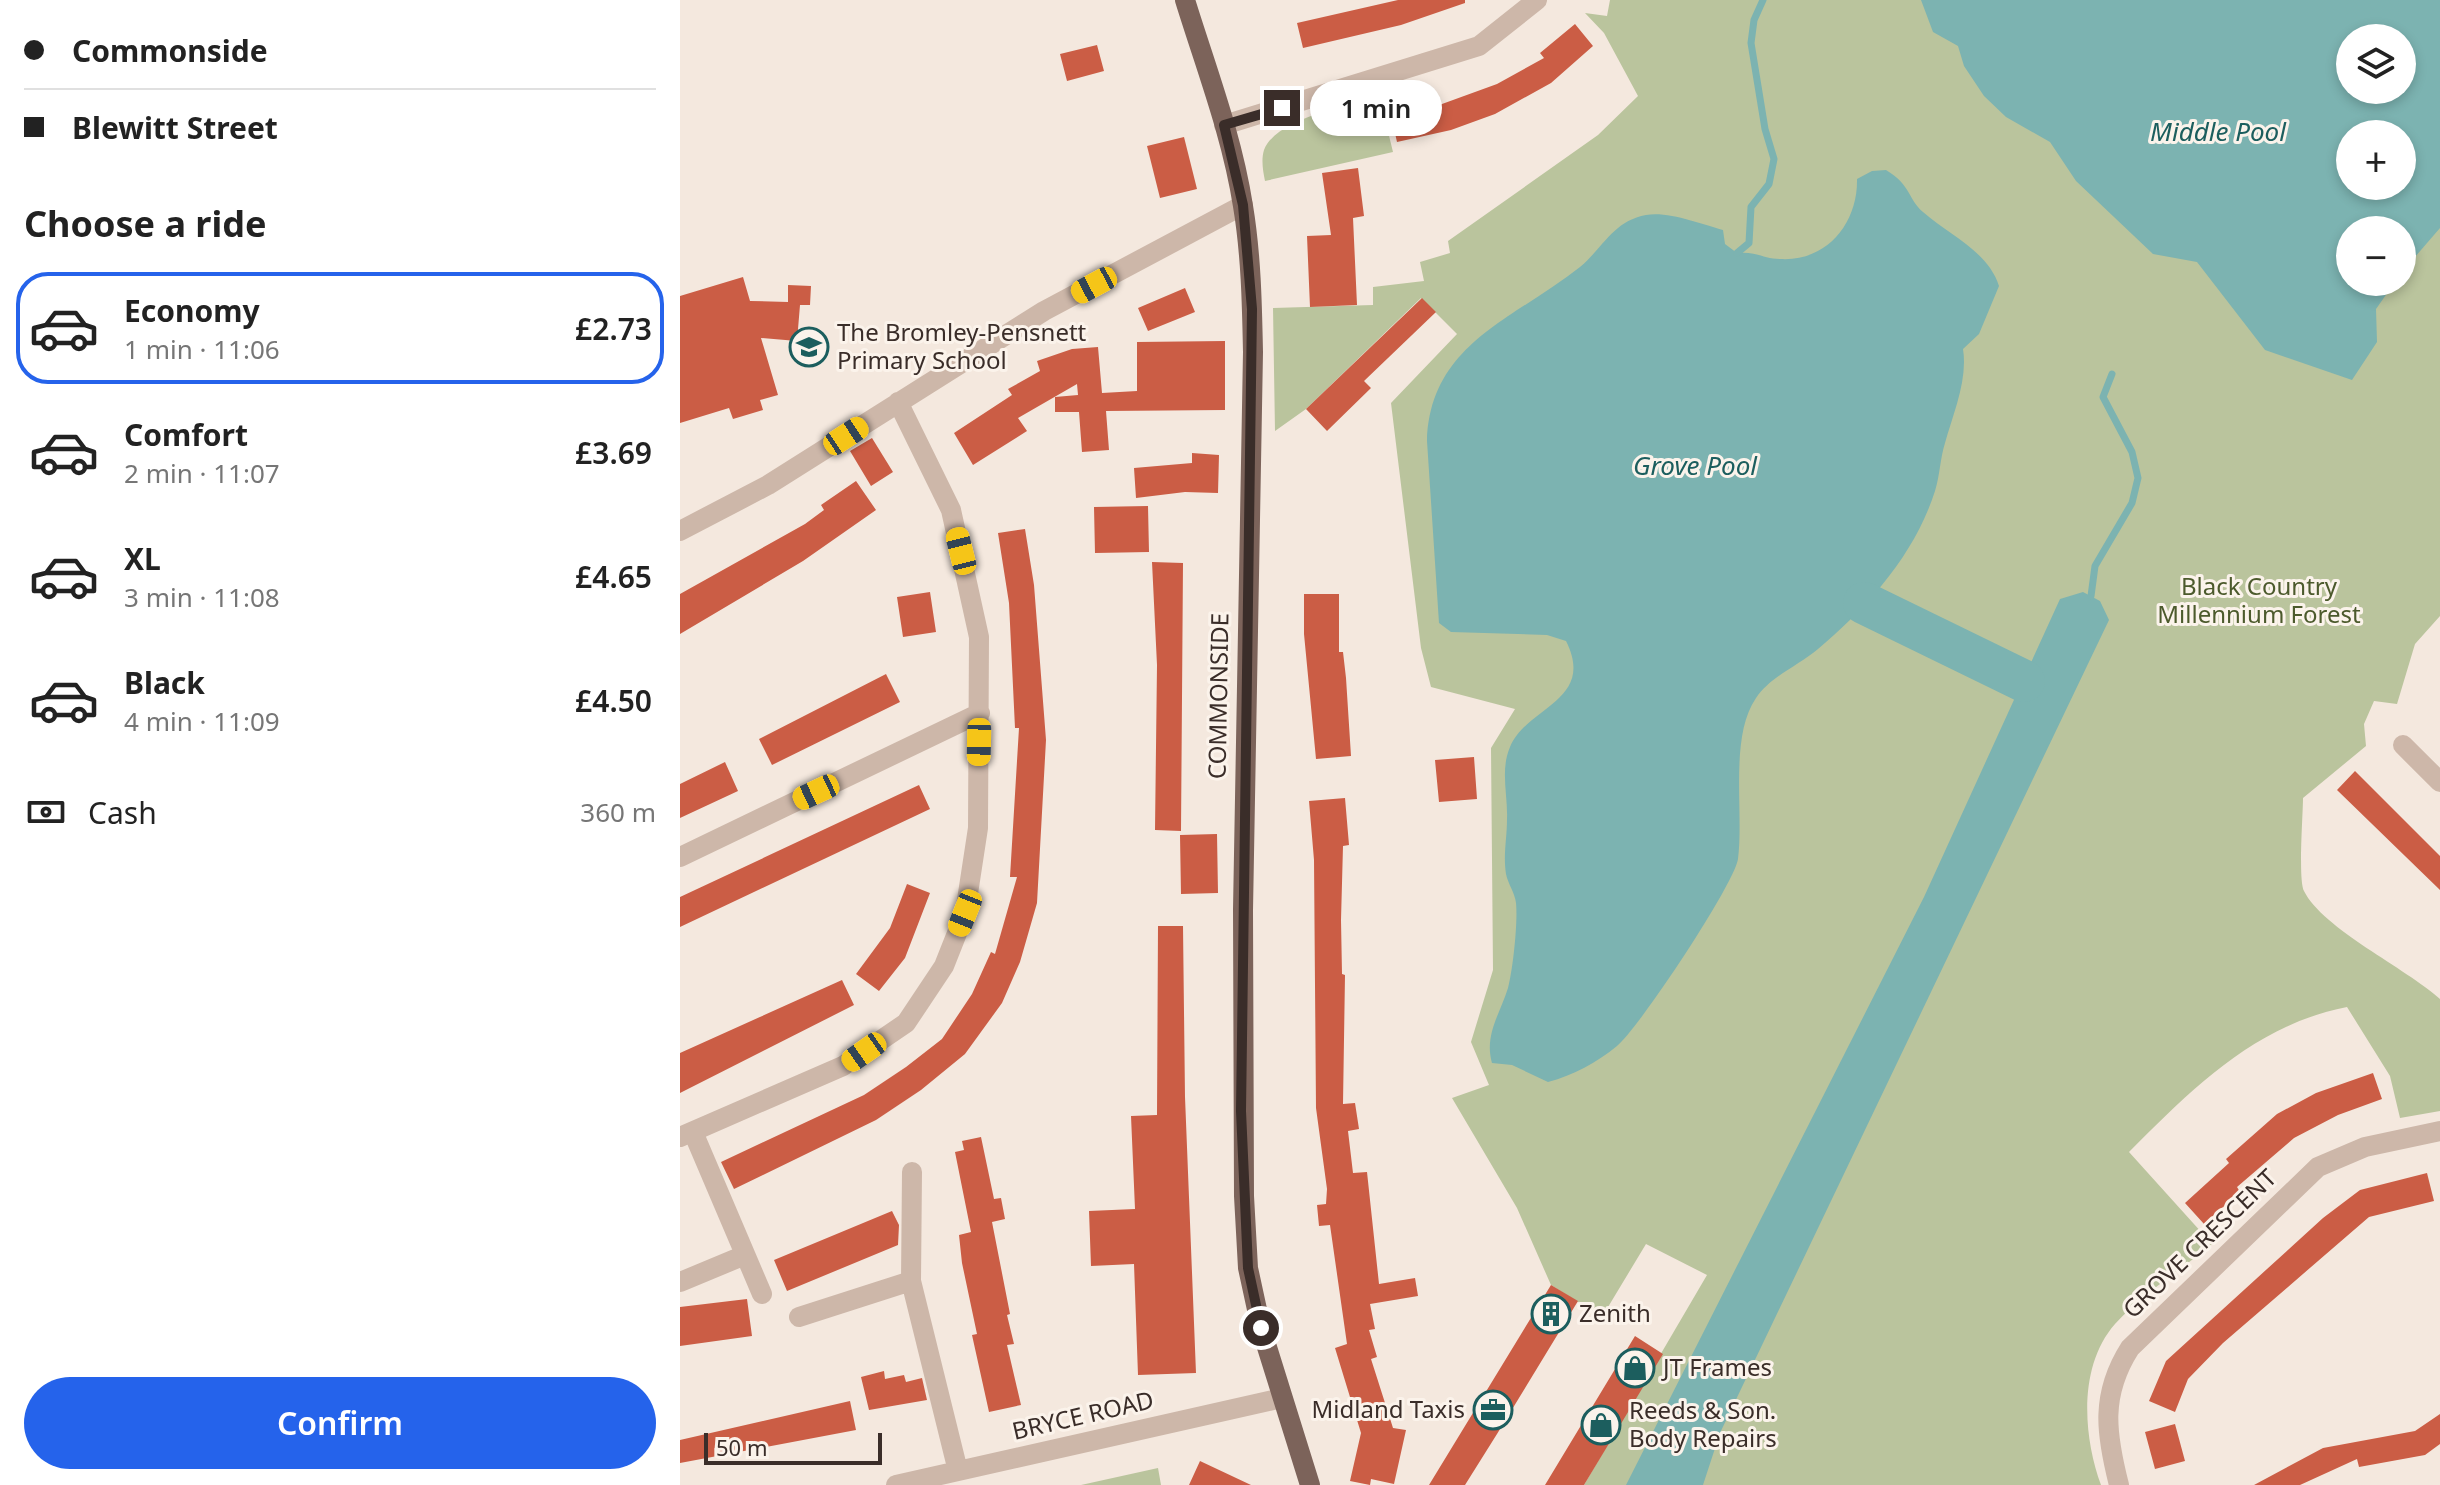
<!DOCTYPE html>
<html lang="en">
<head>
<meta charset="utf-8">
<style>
  body { margin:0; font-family:"Noto Sans",sans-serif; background:#f6f6f6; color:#222; height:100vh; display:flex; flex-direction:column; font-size:30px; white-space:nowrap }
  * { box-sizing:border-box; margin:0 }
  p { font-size:26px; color:#767676 }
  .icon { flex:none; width:44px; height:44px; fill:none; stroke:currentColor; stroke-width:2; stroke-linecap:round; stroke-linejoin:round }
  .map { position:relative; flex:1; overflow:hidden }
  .sheet { display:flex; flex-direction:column; background:#fff; width:680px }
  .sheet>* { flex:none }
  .guide { display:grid; align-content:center; height:176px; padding:0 24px; background:#fff }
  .fabs { position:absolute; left:1656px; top:24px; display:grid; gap:16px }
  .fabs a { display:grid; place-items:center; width:80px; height:80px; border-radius:50%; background:#fff; box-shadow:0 4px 12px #0003; font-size:40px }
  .scale { position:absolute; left:24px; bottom:20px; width:178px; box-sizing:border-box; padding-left:8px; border:4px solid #3a2d29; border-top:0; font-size:22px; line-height:28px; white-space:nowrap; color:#3a2d29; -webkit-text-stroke:6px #fbf3eb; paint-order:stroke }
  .end { position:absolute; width:36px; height:36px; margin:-18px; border:10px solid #3a2d29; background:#fff; box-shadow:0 0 0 4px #fff }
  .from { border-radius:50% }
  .bubble { position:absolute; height:56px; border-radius:28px; background:#fff; box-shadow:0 4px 12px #0003; font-size:26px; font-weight:600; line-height:56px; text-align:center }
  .car { position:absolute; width:24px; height:48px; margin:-24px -12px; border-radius:10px; box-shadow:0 0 6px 2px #0007; background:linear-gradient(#f5c518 24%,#345 0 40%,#f5c518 0 76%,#345 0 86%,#f5c518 0) }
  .guide b { display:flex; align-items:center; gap:28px; height:76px; font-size:30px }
  .guide b+b { border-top:2px solid #e0e0e0 }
  .guide i { width:20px; height:20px; background:#222 }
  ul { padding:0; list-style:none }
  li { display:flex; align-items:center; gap:24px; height:112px; margin:0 16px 12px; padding:0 8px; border:4px solid transparent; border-radius:32px }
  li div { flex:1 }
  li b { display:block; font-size:30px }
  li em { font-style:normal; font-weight:600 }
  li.active { border-color:#2563eb }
  li>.icon { width:72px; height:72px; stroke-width:1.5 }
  h2 { padding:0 24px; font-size:36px; line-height:96px }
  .pay { display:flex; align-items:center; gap:20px; height:88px; padding:0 24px; font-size:30px }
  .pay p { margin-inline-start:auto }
  .cta { display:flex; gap:16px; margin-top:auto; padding:16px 24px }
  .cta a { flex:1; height:92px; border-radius:48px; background:#2563eb; color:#fff; font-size:32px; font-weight:600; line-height:92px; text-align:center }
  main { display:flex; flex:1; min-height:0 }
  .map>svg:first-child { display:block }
  .green { fill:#bac49d; fill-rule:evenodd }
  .water { fill:#7cb3b1; fill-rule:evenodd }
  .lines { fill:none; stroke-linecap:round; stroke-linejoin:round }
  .stream { stroke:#7cb3b1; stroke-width:7 }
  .river { stroke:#7cb3b1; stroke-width:42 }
  .building { fill:#cb5d45 }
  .minor { stroke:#cdb7a9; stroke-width:20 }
  .major { stroke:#7c635a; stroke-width:20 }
  .route { stroke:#3a2d29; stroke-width:10 }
  .labels { text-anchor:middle; stroke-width:6; stroke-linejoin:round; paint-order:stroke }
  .poi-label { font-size:24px; fill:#3a2d29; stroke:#fbf3eb; text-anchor:start }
  .park-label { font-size:24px; fill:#4c5a2c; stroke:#fbf3eb }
  .street-label { font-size:24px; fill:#3a2d29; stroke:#fbf3eb }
  .water-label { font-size:26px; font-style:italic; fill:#1c5e5e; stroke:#fbf3eb }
</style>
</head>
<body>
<main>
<section class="sheet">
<div class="guide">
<b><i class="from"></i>Commonside</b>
<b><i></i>Blewitt Street</b>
</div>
<h2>Choose a ride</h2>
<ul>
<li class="active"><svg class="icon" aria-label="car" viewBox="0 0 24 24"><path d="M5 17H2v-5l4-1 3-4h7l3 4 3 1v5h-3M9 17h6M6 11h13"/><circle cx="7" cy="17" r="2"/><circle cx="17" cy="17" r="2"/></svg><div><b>Economy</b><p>1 min · 11:06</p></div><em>£2.73</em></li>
<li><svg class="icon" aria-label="car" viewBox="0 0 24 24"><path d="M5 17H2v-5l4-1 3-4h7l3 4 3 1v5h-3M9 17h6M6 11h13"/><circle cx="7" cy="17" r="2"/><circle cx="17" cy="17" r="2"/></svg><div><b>Comfort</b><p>2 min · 11:07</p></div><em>£3.69</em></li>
<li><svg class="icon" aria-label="car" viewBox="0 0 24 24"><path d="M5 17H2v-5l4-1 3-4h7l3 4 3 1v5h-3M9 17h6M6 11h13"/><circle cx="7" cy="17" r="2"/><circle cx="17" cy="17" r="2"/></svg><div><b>XL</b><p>3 min · 11:08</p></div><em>£4.65</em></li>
<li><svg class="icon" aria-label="car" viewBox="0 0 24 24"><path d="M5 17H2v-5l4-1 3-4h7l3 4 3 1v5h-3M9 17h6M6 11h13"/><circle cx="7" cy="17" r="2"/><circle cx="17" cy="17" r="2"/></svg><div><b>Black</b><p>4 min · 11:09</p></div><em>£4.50</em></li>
</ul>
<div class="pay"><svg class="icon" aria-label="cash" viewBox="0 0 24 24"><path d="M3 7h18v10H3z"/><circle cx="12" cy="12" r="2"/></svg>Cash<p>360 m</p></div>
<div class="cta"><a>Confirm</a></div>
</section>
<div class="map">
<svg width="1760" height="1485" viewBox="0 0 1760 1485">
  <rect width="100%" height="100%" fill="#f4e8de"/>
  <path class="green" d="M930,0h830v616l-25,28 -18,60 -23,-3 -10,23 2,22 -63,52c0,17 -5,82 1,93 19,38 102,77 136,108v112l-40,7 -10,-42 -43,-69c-92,18 -154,81 -218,145l83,92c-31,26 -70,50 -97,80 -37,42 -32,112 -14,161h-517l123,-210 -61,-31 -44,73 -51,-32 -34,-77 -65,-110 37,-13 -18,-43 22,-72 -2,-222 24,-39 -84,-22 -10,-39 -30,-245 66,-69 -36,-36 -115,111 -31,22 -2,-123 100,-3v-18l51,-6 -4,-19 30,-9 -2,-12 150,-106 40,-39 -34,-63 -19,-20 22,3zM1670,38h52v52h-52zM1670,134h52v52h-52zM1670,230h52v52h-52z
    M699,95l14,57 -128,29c-2,-10 -4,-21 -1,-31 11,-31 86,-45 115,-55z
    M478,1468l3,17h-80z"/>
  <path class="water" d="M1241,0h519v228l-38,44v-42h-52v52h45l-19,27 1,33 -25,38 -87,-30 -68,-88 -44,-8 -77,-73 -26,-39 -44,-25 -22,-21 -20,-30 -6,-20 -25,-14zM1670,38h52v52h-52zM1670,134h52v52h-52z
    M1206,170c26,16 21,28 37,42 26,23 65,39 76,74l-20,48 -16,15c5,31 -10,65 -18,94 -5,16 -5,32 -10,48 -20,63 -67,116 -117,158 -20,17 -47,27 -62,49 -27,39 -12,114 -18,161 -4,26 -99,169 -121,187 -21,17 -43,29 -69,36l-36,-17 -20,-2c-8,-28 8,-49 16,-75 5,-19 10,-66 8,-85 -1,-10 -8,-19 -10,-29 -3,-20 1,-35 1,-55 1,-24 -7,-49 3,-72 17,-41 86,-46 56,-106l-19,-6 -96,-3 -12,-9 -12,-182c3,-98 88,-122 153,-174 23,-19 33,-46 66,-52 22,-4 55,9 77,15l2,14 12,9c19,-2 27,6 43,6 47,3 78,-36 77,-80l15,-8z
    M1403,592l17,9 9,19 -389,813 -17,52h-77l298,-588 136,-298z"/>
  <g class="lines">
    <path class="stream" d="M1057,253l12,-10 2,-36 18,-23 5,-25 -9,-30 -14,-86 3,-23 9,-20
      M1411,596l4,-30 37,-63 6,-25 -6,-26 -29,-55 9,-23"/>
    <path class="river" d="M1184,603l160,78"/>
  </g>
  <path class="building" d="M718,0h67v3l-64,22 -98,23 -6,-25z
    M895,24l18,22 -42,37 -56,31 -44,16 -54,12 -6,-26 51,-12 55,-20 47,-26 -4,-5z
    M417,45l7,26 -37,10 -7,-27z
    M504,137l13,52 -37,9 -13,-52z
    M678,168l6,48 -11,2 4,87 -47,2 -3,-71 24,-1 -9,-62z
    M63,277l7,24 38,1v-17l23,1 -1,19h-10l-3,36 -36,-3 17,57 -18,5 3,10 -30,9 -4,-11 -49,15v-127z
    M505,288l10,24 -47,19 -10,-23z
    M742,298l14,14 -72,69 7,7 -44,43 -21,-22z
    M545,341v69l-119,1 3,39 -27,2 -3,-40h-24v-15l23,-2 -1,-11 -59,34 9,13 -54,34 -19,-32 58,-38 -4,-6 32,-18 -3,-10 35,-12 26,-2 4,46 35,-2v-49z
    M192,438l21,34 -22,14 -21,-35z
    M512,453l27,2 -1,38 -33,-1 -49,6 -2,-30 58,-5z
    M176,481l20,29 -73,51 -123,73v-40l125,-70 19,-14 -3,-5z
    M468,506l1,46 -54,1 -1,-46z
    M345,529l9,56 12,155 -9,163 -17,59 -18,41 -37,51 -44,36 -45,30 -142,69 -13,-27 143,-67 42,-28 36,-28 30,-45 19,-42 4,2 22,-77h-7l9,-149h-4l-6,-125 -11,-70z
    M472,562l31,1 -2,268 -26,-1 2,-165z
    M250,592l6,40 -33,5 -6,-40z
    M624,594h35v58h4l3,26 5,78 -35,3 -12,-125z
    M206,674l14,28 -128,63 -13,-26z
    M794,757l3,42 -38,3 -4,-42z
    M45,762l13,29 -58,27v-34z
    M1675,771l85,85v34l-103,-100z
    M239,785l11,24 -250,118v-30z
    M665,798l4,47 -6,1 -2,74 1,54 3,1 -2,129 12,-1 4,26 -11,2 5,42 14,-1 12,112 36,-6 3,18 -48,8 5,25 -6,1 8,27 -6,2 22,69 13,2 -12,54 -23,-5 -1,6 -20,-4 11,-48 -26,-85 12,-4 -17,-119 -11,1 -2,-21 9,-1 1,-15 -11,-81 -2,-248 -5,-59z
    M537,834l1,59 -37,1 -1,-59z
    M227,884l23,9 -25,65 -26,33 -23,-17 34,-46z
    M478,926h25l2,171 11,276 -58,2 -4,-111 -43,2 -2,-55 46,-2 -4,-93 26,-1z
    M162,980l12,25 -174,88v-40z
    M1693,1073l9,26 -44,16 -44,23 -57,49 3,5 -36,32 -19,-21 44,-40 -3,-4 51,-45 39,-21z
    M301,1137l13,62 7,-1 4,21 -13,3 18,92 -3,1 7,29 -7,1 14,60 -32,7 -17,-77 5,-1 -15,-71 -3,-28 12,-3 -16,-80 9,-2 -2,-9z
    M1747,1173l7,28 -65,16 -146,126 -35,36 -13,33 -26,-11 17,-40 157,-143 37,-28z
    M212,1211l7,14 -1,20 -111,46 -13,-31z
    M871,1285l27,16 -81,133 -32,51h-36z
    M67,1299l5,37 -72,10v-39z
    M955,1336l28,18 -79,131h-39z
    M204,1371l1,8 19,-4 2,7 16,-4 5,22 -58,10 -8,-33z
    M170,1401l6,29 -176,33v-23z
    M1760,1414v30l-15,11 -66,12 -2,-8 -57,26h-46l69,-37 92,-17z
    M1495,1424l10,37 -30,8 -10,-37z
    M520,1461l51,24h-62z"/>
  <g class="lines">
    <path class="minor" d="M544,125l255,-79 58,-46
      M0,531l88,-46 276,-174 199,-106
      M1723,745l37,37
      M0,857l300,-144
      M13,1132l69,162
      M0,1137l163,-71 63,-43 38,-57 21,-53 13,-85 1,-191 -28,-127 -53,-108
      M232,1172l-1,109 47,190
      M0,1282l65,-27
      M119,1317l112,-36
      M216,1485l386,-87
      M1439,1485c-13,-51 -19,-90 11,-137l188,-181 47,-20 75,-16"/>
    <path class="major" d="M505,0c21,68 47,135 58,206 8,48 9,97 10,146l-10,558 1,286 4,72 13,60 49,157"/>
  </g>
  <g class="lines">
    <path class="route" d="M581,1328l-13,-60 -7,-157 11,-802 -9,-104 -19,-80 58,-17"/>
  </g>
  <defs>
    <symbol id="school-ring" viewBox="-11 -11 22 22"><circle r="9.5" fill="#fbf3eb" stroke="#1c5e5e" stroke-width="1.5"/><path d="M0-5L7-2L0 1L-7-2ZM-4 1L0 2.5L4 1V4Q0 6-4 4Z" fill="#1c5e5e"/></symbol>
    <symbol id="building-ring" viewBox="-11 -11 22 22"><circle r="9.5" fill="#fbf3eb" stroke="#1c5e5e" stroke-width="1.5"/><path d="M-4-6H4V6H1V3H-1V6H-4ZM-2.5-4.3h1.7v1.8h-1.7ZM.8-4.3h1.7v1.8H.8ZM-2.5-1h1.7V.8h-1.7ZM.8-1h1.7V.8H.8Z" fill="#1c5e5e"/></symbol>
    <symbol id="shop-ring" viewBox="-11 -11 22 22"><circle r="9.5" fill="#fbf3eb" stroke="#1c5e5e" stroke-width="1.5"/><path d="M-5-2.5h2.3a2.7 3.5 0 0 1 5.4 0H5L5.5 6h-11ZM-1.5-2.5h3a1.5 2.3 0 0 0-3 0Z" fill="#1c5e5e"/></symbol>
    <symbol id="office-ring" viewBox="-11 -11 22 22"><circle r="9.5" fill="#fbf3eb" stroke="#1c5e5e" stroke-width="1.5"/><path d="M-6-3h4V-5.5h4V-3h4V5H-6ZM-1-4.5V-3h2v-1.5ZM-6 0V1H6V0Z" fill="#1c5e5e"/></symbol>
  </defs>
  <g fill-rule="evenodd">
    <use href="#school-ring" x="107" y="325" width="44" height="44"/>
    <use href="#building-ring" x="849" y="1292" width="44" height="44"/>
    <use href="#shop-ring" x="933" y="1346" width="44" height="44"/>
    <use href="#office-ring" x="791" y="1388" width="44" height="44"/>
    <use href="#shop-ring" x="899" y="1403" width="44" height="44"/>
  </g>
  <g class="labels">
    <g class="poi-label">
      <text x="157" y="341">The Bromley-Pensnett<tspan x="157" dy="28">Primary School</tspan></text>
      <text x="899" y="1322">Zenith</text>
      <text x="983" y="1376">JT Frames</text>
      <text x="785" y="1418" text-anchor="end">Midland Taxis</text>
      <text x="949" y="1419">Reeds &amp; Son.<tspan x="949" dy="28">Body Repairs</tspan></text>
    </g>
    <g class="park-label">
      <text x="1579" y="595">Black Country<tspan x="1579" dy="28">Millennium Forest</tspan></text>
    </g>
    <g class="street-label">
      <text transform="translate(539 696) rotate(-89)" y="8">COMMONSIDE</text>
      <text transform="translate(1520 1244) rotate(-44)" y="8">GROVE CRESCENT</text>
      <text transform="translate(403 1416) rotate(-13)" y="8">BRYCE ROAD</text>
    </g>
    <g class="water-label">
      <text x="1538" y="141">Middle Pool</text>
      <text x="1015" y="475">Grove Pool</text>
    </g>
  </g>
</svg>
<div class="fabs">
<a><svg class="icon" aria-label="layers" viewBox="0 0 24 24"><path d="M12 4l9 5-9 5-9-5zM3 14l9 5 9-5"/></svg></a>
<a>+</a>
<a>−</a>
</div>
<div class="scale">50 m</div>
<i class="end from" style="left:581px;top:1328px"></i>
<i class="end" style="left:602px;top:108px"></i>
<div class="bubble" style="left:630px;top:80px;width:132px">1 min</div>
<i class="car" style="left:414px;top:285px;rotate:242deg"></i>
<i class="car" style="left:166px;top:436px;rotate:57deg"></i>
<i class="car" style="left:281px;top:551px;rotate:346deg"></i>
<i class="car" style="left:299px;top:742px;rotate:181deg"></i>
<i class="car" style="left:136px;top:792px;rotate:245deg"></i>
<i class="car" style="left:285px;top:913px;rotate:202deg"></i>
<i class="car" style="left:184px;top:1052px;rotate:235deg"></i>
</div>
</main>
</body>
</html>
